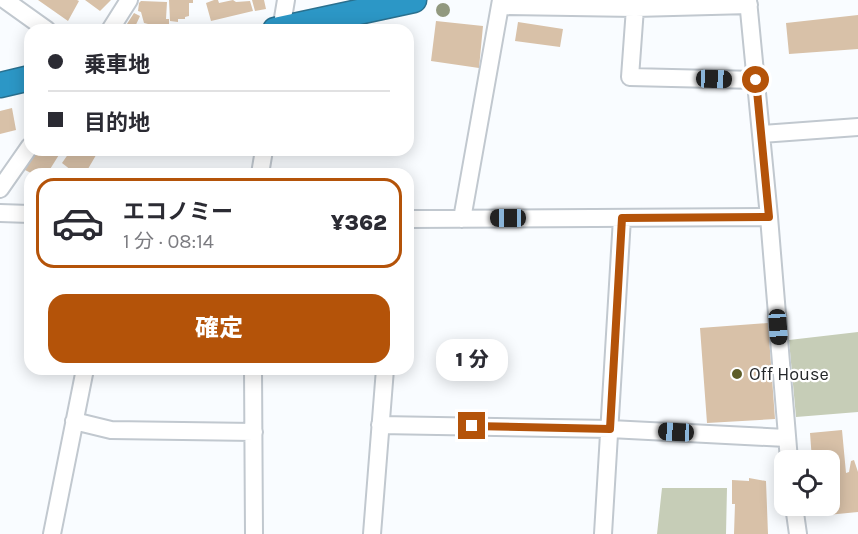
<!DOCTYPE html>
<html lang="ja">
<head>
<meta charset="utf-8">
<style>
  body { margin:0; font-family:Karla,"Noto Sans JP",sans-serif; background:#f7f7f7; color:#2b2b33; height:100vh; display:flex; flex-direction:column; font-size:22px; white-space:nowrap }
  * { box-sizing:border-box; margin:0 }
  p { font-size:20px; color:#7c7c81 }
  .icon { flex:none; width:33px; height:33px; fill:none; stroke:currentColor; stroke-width:2; stroke-linecap:round; stroke-linejoin:round }
  .map { position:relative; flex:1; overflow:hidden }
  .side { position:absolute; left:24px; top:168px; width:390px; height:207px; display:flex; flex-direction:column; background:#fff; border-radius:18px; box-shadow:0 3px 15px #0003 }
  .side>* { flex:none }
  .hud { position:absolute; left:24px; top:24px; width:390px; height:132px; border-radius:18px; box-shadow:0 3px 15px #0003; display:grid; align-content:center; height:132px; padding:0 24px; background:#fff }
  .buttons { position:absolute; left:774px; top:450px; display:grid; gap:12px }
  .buttons a { display:grid; place-items:center; width:66px; height:66px; border-radius:12px; background:#fff; box-shadow:0 3px 15px #0003; font-size:30px }
  .end { position:absolute; width:27px; height:27px; margin:-14px; border:8px solid #b45309; background:#fff; box-shadow:0 0 0 3px #fff }
  .from { border-radius:50% }
  .bubble { position:absolute; height:42px; border-radius:18px; background:#fff; box-shadow:0 3px 15px #0003; font-size:20px; font-weight:800; line-height:42px; text-align:center }
  .car { position:absolute; width:18px; height:36px; margin:-18px -9px; border-radius:8px; box-shadow:0 0 4px 2px #0007; background:linear-gradient(#222 24%,#8ab4d8 0 40%,#222 0 76%,#8ab4d8 0 86%,#222 0) }
  .hud b { display:flex; align-items:center; gap:21px; height:57px; font-size:22px }
  .hud b+b { border-top:2px solid #e1e1e2 }
  .hud i { width:15px; height:15px; background:#2b2b33 }
  ul { padding:10px 0 0; list-style:none }
  li { display:flex; align-items:center; gap:18px; height:90px; margin:0 12px 9px; padding:0 12px; border:3px solid transparent; border-radius:18px }
  li div { flex:1 }
  li b { display:block; font-size:22px }
  li em { font-style:normal; font-weight:800 }
  li.on { border-color:#b45309 }
  li>.icon { width:54px; height:54px; stroke-width:1.5 }
  .primary-button { display:flex; gap:12px; margin-top:auto; padding:12px 24px }
  .primary-button a { flex:1; height:69px; border-radius:18px; background:#b45309; color:#fff; font-size:24px; font-weight:800; line-height:69px; text-align:center }
  .map>svg:first-child { display:block }
  .green { fill:#c6cdb7 }
  .building { fill:#d8c1a8 }
  .lines { fill:none; stroke-linecap:round; stroke-linejoin:round }
  .minor-casing { stroke:#c1c8cf; stroke-width:20 }
  .highway-casing { stroke:#29708f; stroke-width:27 }
  .minor { stroke:#fff; stroke-width:16 }
  .highway { stroke:#2c97c6; stroke-width:24 }
  .tree { fill:#92997f }
  .route { stroke:#b45309; stroke-width:8 }
  .poi-dot { fill:#5e5d29; stroke:#fff; stroke-width:2 }
  .labels { text-anchor:middle; stroke-width:4.5; stroke-linejoin:round; paint-order:stroke }
  .poi-label { font-size:18px; fill:#24272a; stroke:#fff; text-anchor:start }
</style>
</head>
<body>
<div class="map">
<svg width="858" height="534" viewBox="0 0 858 534">
  <rect width="100%" height="100%" fill="#f9fcff"/>
  <path class="green" d="M858,332v80l-62,5 -7,-77z
    M662,488h65l-1,46h-69z"/>
  <path class="building" d="M38,0h39l2,1 -11,20z
    M85,0h26l-11,11z
    M169,0h24v3h-4v13l-4,1v2h-7v3l-8,-1z
    M214,0h4l1,3 14,-3 3,2 14,-1 3,10 -42,10 -5,-18z
    M252,0h12l2,9 -11,2z
    M141,1l26,1 -1,17h3v6l-13,1 -12,-3 -3,-11 -3,-1 1,-8z
    M134,13l6,3 -6,13 -4,1 -5,-3z
    M858,15v34l-69,5 -3,-31z
    M436,21l47,5 -4,42 -48,-7z
    M518,22l45,7 -3,18 -45,-6z
    M12,108l4,22 -16,4v-23z
    M35,150h27l-15,24h-14l-10,-5z
    M71,150h28l-14,24h-9l-14,-11z
    M133,150h42v6l-42,-5z
    M768,323l7,96 -68,4 -7,-95z
    M842,430l4,43 3,-1 2,-11 3,-1 4,12v40l-41,4 -1,-10h14v-46h-18l-2,-27z
    M749,478l17,3 2,53h-34l1,-30h-3v-24l17,1z"/>
  <g class="lines">
    <defs>
      <path id="minor" d="M5,0l42,30
        M748,0l21,217 20,243
        M500,6l135,2 114,-3
        M635,8l-5,69 126,3
        M110,30l19,-30
        M281,30l5,-30
        M761,134l97,-7
        M260,174l4,-24
        M0,189l30,-43
        M0,213l30,1
        M408,219l361,-2
        M462,219l39,-219
        M253,369l1,165
        M74,421l37,9 143,2
        M380,425l230,4 176,9
        M794,506l4,28
        M52,534l33,-165
        M372,534l13,-165
        M603,534l19,-316"/>
      <path id="highway" d="M275,30l139,-30
        M0,85l30,-7"/>
    </defs>
    <use href="#minor" class="minor-casing"/>
    <use href="#highway" class="highway-casing"/>
    <use href="#minor" class="minor"/>
    <use href="#highway" class="highway"/>
  </g>
  <circle class="tree" cx="443" cy="10" r="7"/>
  <g class="lines">
    <path class="route" d="M472,426l138,3 12,-211 147,-1 -13,-137"/>
  </g>
  <circle class="poi-dot" cx="737" cy="374" r="6"/>
  <g class="labels">
    <g class="poi-label">
      <text x="749" y="380">Off House</text>
    </g>
  </g>
</svg>
<div class="buttons">
<a><svg class="icon" aria-label="locate" viewBox="0 0 24 24"><circle cx="12" cy="12" r="6"/><path d="M12 2v4M12 18v4M2 12h4M18 12h4"/></svg></a>
</div>
<i class="end from" style="left:756px;top:80px"></i>
<i class="end" style="left:472px;top:426px"></i>
<div class="bubble" style="left:436px;top:339px;width:72px">1 分</div>
<i class="car" style="left:714px;top:79px;rotate:92deg"></i>
<i class="car" style="left:508px;top:218px;rotate:270deg"></i>
<i class="car" style="left:778px;top:327px;rotate:176deg"></i>
<i class="car" style="left:676px;top:432px;rotate:273deg"></i>
<div class="hud">
<b><i class="from"></i>乗車地</b>
<b><i></i>目的地</b>
</div>
<section class="side">
<ul>
<li class="on"><svg class="icon" aria-label="car" viewBox="0 0 24 24"><path d="M5 17H2v-5l4-1 3-4h7l3 4 3 1v5h-3M9 17h6M6 11h13"/><circle cx="7" cy="17" r="2"/><circle cx="17" cy="17" r="2"/></svg><div><b>エコノミー</b><p>1 分 · 08:14</p></div><em>¥362</em></li>
</ul>
<div class="primary-button"><a>確定</a></div>
</section>
</div>
</body>
</html>
